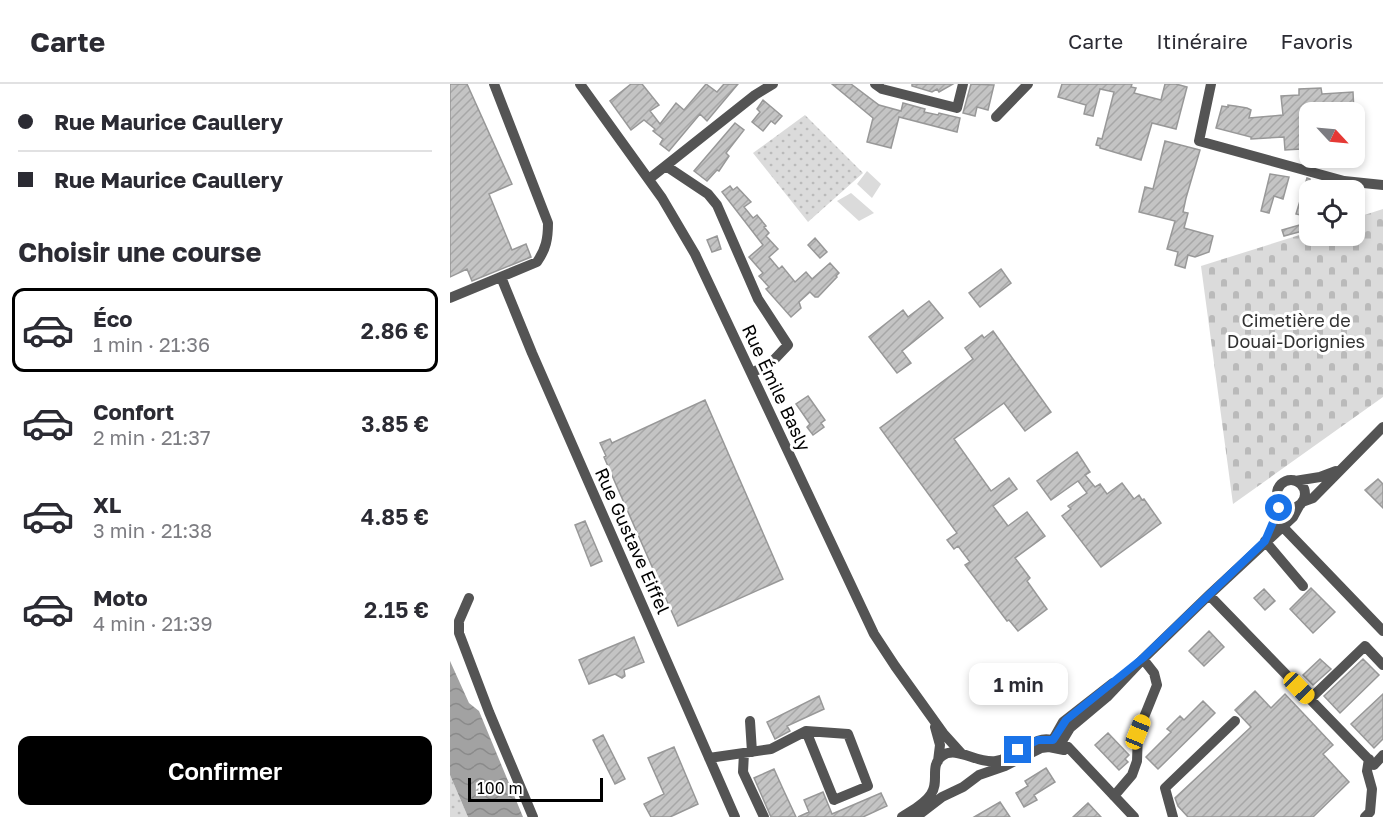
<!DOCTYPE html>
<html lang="fr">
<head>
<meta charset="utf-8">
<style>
  body { margin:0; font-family:"Golos Text",sans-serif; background:#f2f2f3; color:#2b2b33; height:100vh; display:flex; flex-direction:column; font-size:22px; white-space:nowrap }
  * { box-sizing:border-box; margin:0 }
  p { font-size:20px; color:#7c7c81 }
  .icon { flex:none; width:33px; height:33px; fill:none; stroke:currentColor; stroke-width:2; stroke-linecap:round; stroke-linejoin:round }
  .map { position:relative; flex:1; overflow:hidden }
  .drawer { display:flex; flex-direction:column; background:#fff; width:450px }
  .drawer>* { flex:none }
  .guide { display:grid; align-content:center; height:132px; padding:0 18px; background:#fff }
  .needle { width:39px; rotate:116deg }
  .buttons { position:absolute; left:849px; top:18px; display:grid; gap:12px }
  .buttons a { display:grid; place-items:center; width:66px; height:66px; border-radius:12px; background:#fff; box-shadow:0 3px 9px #0003; font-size:30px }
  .scale { position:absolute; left:18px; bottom:15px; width:135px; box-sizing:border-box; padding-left:6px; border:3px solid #000; border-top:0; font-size:16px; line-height:21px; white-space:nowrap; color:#000; -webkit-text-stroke:4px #fff; paint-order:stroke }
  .end { position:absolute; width:27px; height:27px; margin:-14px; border:8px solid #1a73e8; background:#fff; box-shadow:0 0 0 3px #fff }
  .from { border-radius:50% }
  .bubble { position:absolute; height:42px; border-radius:12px; background:#fff; box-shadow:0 3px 9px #0003; font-size:20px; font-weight:600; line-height:42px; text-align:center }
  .car { position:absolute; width:18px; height:36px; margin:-18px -9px; border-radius:8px; box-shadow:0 0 4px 2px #0007; background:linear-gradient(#f5c518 24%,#345 0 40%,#f5c518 0 76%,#345 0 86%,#f5c518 0) }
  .guide b { display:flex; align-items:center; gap:21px; height:57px; font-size:22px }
  .guide b+b { border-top:2px solid #e1e1e2 }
  .guide i { width:15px; height:15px; background:#2b2b33 }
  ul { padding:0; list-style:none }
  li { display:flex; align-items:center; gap:18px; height:84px; margin:0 12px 9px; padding:0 6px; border:3px solid transparent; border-radius:12px }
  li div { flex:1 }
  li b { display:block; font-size:22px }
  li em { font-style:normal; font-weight:600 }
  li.selected { border-color:#000 }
  li>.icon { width:54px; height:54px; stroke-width:1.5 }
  h2 { padding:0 18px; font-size:27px; line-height:72px }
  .cta { display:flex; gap:12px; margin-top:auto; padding:12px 18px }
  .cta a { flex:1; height:69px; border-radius:12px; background:#000; color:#fff; font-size:24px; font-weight:600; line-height:69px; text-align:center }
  header { display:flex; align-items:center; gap:36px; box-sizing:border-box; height:84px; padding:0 30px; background:#fff; border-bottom:2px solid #e1e1e2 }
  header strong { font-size:28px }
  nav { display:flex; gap:33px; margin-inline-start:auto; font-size:21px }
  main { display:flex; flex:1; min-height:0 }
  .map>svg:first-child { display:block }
  .cemetery { fill:url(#cemetery-stones) }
  .park { fill:url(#park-dots) }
  .garden { fill:#dbdbdb }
  .water { fill:url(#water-waves) }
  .building { fill:url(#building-hatch); stroke:#989898; stroke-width:1.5 }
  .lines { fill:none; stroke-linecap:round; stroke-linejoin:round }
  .minor { stroke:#545454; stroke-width:10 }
  .route { stroke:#1a73e8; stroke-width:8 }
  .labels { text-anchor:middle; stroke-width:6; stroke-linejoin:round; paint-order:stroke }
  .park-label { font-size:18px; fill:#323232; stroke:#fff }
  .street-label { font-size:18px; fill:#000; stroke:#fff }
</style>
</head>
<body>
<header>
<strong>Carte</strong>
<nav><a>Carte</a><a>Itinéraire</a><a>Favoris</a></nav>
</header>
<main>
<section class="drawer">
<div class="guide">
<b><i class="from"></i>Rue Maurice Caullery</b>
<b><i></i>Rue Maurice Caullery</b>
</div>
<h2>Choisir une course</h2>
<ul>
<li class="selected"><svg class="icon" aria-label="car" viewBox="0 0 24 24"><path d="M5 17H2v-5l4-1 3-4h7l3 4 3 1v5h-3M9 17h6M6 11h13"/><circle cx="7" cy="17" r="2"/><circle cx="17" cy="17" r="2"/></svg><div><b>Éco</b><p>1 min · 21:36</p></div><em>2.86 €</em></li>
<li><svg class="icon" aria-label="car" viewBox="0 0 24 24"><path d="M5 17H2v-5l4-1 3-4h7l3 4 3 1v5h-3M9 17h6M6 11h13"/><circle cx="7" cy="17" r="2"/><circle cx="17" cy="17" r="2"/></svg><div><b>Confort</b><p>2 min · 21:37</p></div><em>3.85 €</em></li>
<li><svg class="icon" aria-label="car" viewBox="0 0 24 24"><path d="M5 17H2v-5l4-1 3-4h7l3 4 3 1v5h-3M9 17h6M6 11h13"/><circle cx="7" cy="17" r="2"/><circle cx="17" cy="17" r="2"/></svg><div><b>XL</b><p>3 min · 21:38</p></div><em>4.85 €</em></li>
<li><svg class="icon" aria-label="car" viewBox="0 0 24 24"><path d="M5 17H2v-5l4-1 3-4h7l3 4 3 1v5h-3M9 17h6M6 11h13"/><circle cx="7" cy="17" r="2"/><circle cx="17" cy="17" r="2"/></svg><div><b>Moto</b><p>4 min · 21:39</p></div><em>2.15 €</em></li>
</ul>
<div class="cta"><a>Confirmer</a></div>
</section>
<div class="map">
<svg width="933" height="733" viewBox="0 0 933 733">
  <defs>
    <pattern id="cemetery-stones" width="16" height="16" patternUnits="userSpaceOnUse" patternTransform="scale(1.5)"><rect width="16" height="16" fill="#dbdbdb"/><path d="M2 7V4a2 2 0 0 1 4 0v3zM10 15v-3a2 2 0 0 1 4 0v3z" fill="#bababa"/></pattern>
    <pattern id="park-dots" width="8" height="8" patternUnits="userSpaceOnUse" patternTransform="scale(1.5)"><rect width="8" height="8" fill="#dbdbdb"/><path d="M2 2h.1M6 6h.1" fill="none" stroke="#bababa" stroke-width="1.8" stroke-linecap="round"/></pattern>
    <pattern id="water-waves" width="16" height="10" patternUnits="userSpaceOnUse" patternTransform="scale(1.5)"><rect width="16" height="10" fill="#a2a2a2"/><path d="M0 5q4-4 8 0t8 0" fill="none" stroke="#8a8a8a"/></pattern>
    <pattern id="building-hatch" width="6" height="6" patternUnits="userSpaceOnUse" patternTransform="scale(1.5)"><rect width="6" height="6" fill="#c4c4c4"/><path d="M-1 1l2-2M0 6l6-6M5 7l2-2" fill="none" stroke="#a7a7a7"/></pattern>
  </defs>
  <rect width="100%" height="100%" fill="#fff"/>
  <path class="cemetery" d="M933,125v188l-150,107 -32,-238 108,-34 1,4h44l1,-18z"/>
  <path class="park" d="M355,31l58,58 -55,49 -55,-69z
    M0,691l18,42h-18z"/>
  <path class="garden" d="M417,87l14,13 -9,14 -15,-14z
    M401,109l23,20 -15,8 -22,-20z"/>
  <path class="water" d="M0,577l19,42 10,8 44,106h-55l-18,-42z"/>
  <path class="building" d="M0,0h17l45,100 -23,10 23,56 14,-6 5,13 -59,24 -5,-12 -17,8z
    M181,0h11l17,21 -9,6 10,13 16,-21 8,7 22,-26 11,8 7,-8h14l-31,37 -7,-7 -31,37 -9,-7 3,-5 -10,-8 2,-2 -11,-9 -13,10 -21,-29z
    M382,0h19l28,21 22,6 2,-8 22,6 -1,3 14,3 1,-2 21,5 -3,14 -58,-15 -8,31 -24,-6 6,-24z
    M462,0h41l-14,8 -2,-3 -5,3 -20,-6z
    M521,0l23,1 -6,25 -11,-3 -2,9 -12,-3z
    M612,0h70l-1,3 5,1 -2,5 27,7 4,-16h11l11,3 -11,42 -24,-6 -11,37 -41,-12v-2l-4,-1 2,-7 4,1 12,-47 -14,-3 -7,27 -9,-2 2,-9 -28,-8z
    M871,4l1,6 31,-2 1,20h-44v30l-9,1v6l-16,1 -1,-13 -33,2v-2l-35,-9 6,-22 6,1v-2l7,1 12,2 4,2 -2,8 34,-3 -2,-19 18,-1v-6z
    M313,16l19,16 -7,8 -4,-3 -8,10 -11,-9 8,-10 -3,-3z
    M285,39l9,7 -18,23 3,3 -10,15 -2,-1 -10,11 -13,-10z
    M715,57l35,9 -14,48 -3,14 5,1 -4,15 29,8 -4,16 -14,5 -7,-2 -3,13 -10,-3 3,-13 -11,-3 8,-28 -36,-9 6,-25 8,2z
    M820,90l19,3 -6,22 -9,-3 -5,17 -8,-2z
    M857,94l3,1v4l18,5v2h-18v27l-14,-3z
    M280,102l3,4 4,-3 14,15 -7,5 9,11 4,-3 9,11 -2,1 5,6 -3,3 12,13 -9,8 10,12 3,-3 13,16 11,-10 6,7 18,-16 9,10 -3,3 1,1 -19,20h-3l-5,-5 -11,10 2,6 -10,9 -25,-28 3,-2 -10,-11 4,-3 -14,-16 14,-12 -41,-53z
    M860,138v7l-26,7 -2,-6z
    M267,152l4,13 -9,3 -5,-12z
    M365,154l12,14 -7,6 -12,-13z
    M551,185l10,14 -31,24 -11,-14z
    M479,217l14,17 -41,33 9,12 -14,10 -28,-36 34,-27 5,7z
    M543,247l58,81 -26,19 -21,-28 -50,36 37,52 18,-13 8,11 -24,17 15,20 19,-14 18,24 -30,22 15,20 -3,3 20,28 -29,22 -9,-11 -2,1 -42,-56 5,-3 -12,-16 -4,3 -7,-9 10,-7 -77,-105 93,-69 -8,-11 17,-13 2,3z
    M358,312l17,24 -4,3 3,4 -11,8 -6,-8 3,-3 -14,-20z
    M255,316l78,179 -105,47 -74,-169 2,-1 -6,-13 10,-4 2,4z
    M627,368l13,20 -5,3 10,12 5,-3 7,10 15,-11 12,16 5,-4 3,5 2,-1 17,24 -60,44 -39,-51 9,-7 -3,-3 19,-13 -9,-12 -27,19 -14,-19z
    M928,395l5,5v24l-18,-18z
    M135,437l17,40 -11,5 -16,-41z
    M861,504l24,24 -22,21 -23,-24z
    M814,505l11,12 -10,9 -11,-12z
    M759,547l15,16 -20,19 -15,-15z
    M184,553l10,25 -20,8 1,6 -3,2 -7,-4 -26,10 -10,-24z
    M870,575l11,10 -18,16 -10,-10z
    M913,575l16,16 -39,38 -16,-17z
    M805,607l16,17 14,-14 48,51 -10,9 26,28 -36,35h-125l-10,-11 -3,-8 76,-71 -16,-17z
    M933,610v45l-9,9 -23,-24z
    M369,612l5,13 -37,17 3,5 -15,8 -8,-17z
    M753,617l12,12 -57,56 -12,-12 25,-25 -4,-3 13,-13 4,4z
    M658,649l21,22 -4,4 3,3 -9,8 -24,-25z
    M153,651l22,44 -10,5 -22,-44z
    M224,663l24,57 -28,13h-19l-7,-13 20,-10 -16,-36z
    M596,684l9,14 -21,13 3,5 -13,7 -8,-14 12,-7 -3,-5z
    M324,685l9,20 13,28h-25l-17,-39z
    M373,708l9,22 49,-21 6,13 -24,11h-65l11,-5 -5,-12z
    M550,718l10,15h-36z
    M638,719l13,14h-28z"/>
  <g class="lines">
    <path class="minor" d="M130,0l82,114 33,56 179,380 21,32 48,67 19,21
      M425,0l7,5 75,19 6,-24
      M761,0l-12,57 145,40 39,4
      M546,33l32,-33
      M216,82l42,28 9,11 41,94 30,46 -18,19 -19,9
      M199,95l106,-84 18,-11
      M51,193l31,76 203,464
      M0,214l87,-36c9,-13 11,-23 11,-39l-54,-139
      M827 410a14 14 0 1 1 28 0a14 14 0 1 1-28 0Z
      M845,397l25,-4 16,-6
      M852,418l11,-4 70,-71
      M824,438l8,4 101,105
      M815,457l38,45
      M759,511l165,170 9,-10
      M19,514l-10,23v12l30,79 44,105
      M860,615l55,-53 18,19
      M300,637l2,31
      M485,643l5,18 -2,16
      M600,661l13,-23 50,-39
      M608,664l12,-20 37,-31 36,-38 66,-64 84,-78 6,-11
      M294,669l-1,19 21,45
      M259,674l62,-9 35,-18 28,69 34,-14 -20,-52 -42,-3
      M664,712l18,-21 5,-14 1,-29 19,-47 -3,-12 -11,-14
      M452,733c9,-6 23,-13 29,-23 9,-12 -2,-28 11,-38 14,-11 35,8 54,5 29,-5 39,-36 72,-14l66,70
      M466,733l26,-20 21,-10 16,-12 26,-9 36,-18 8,-1 15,3
      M723,733l-8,-29 70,-67
      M915,733l5,-5 2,-23 -5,-18 2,-12"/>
  </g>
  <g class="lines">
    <path class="route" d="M568,666l20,-10h15l13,-20 77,-62 122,-117 14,-33"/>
  </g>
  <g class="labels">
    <g class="park-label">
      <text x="846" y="243">Cimetière de<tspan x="846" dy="21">Douai-Dorignies</tspan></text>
    </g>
    <g class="street-label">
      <text transform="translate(326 304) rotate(65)" y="6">Rue Émile Basly</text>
      <text transform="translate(182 457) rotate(66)" y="6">Rue Gustave Eiffel</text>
    </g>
  </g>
</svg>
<div class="buttons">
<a><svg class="needle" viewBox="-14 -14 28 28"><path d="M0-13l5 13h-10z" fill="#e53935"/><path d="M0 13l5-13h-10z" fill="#7c7c81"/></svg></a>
<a><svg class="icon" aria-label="locate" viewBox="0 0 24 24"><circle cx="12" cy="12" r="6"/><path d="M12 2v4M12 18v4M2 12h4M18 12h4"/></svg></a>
</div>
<div class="scale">100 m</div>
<i class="end from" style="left:829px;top:424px"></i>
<i class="end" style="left:568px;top:666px"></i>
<div class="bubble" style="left:519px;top:579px;width:99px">1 min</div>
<i class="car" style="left:849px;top:604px;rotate:136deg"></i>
<i class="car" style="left:688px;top:648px;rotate:22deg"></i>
</div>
</main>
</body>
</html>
